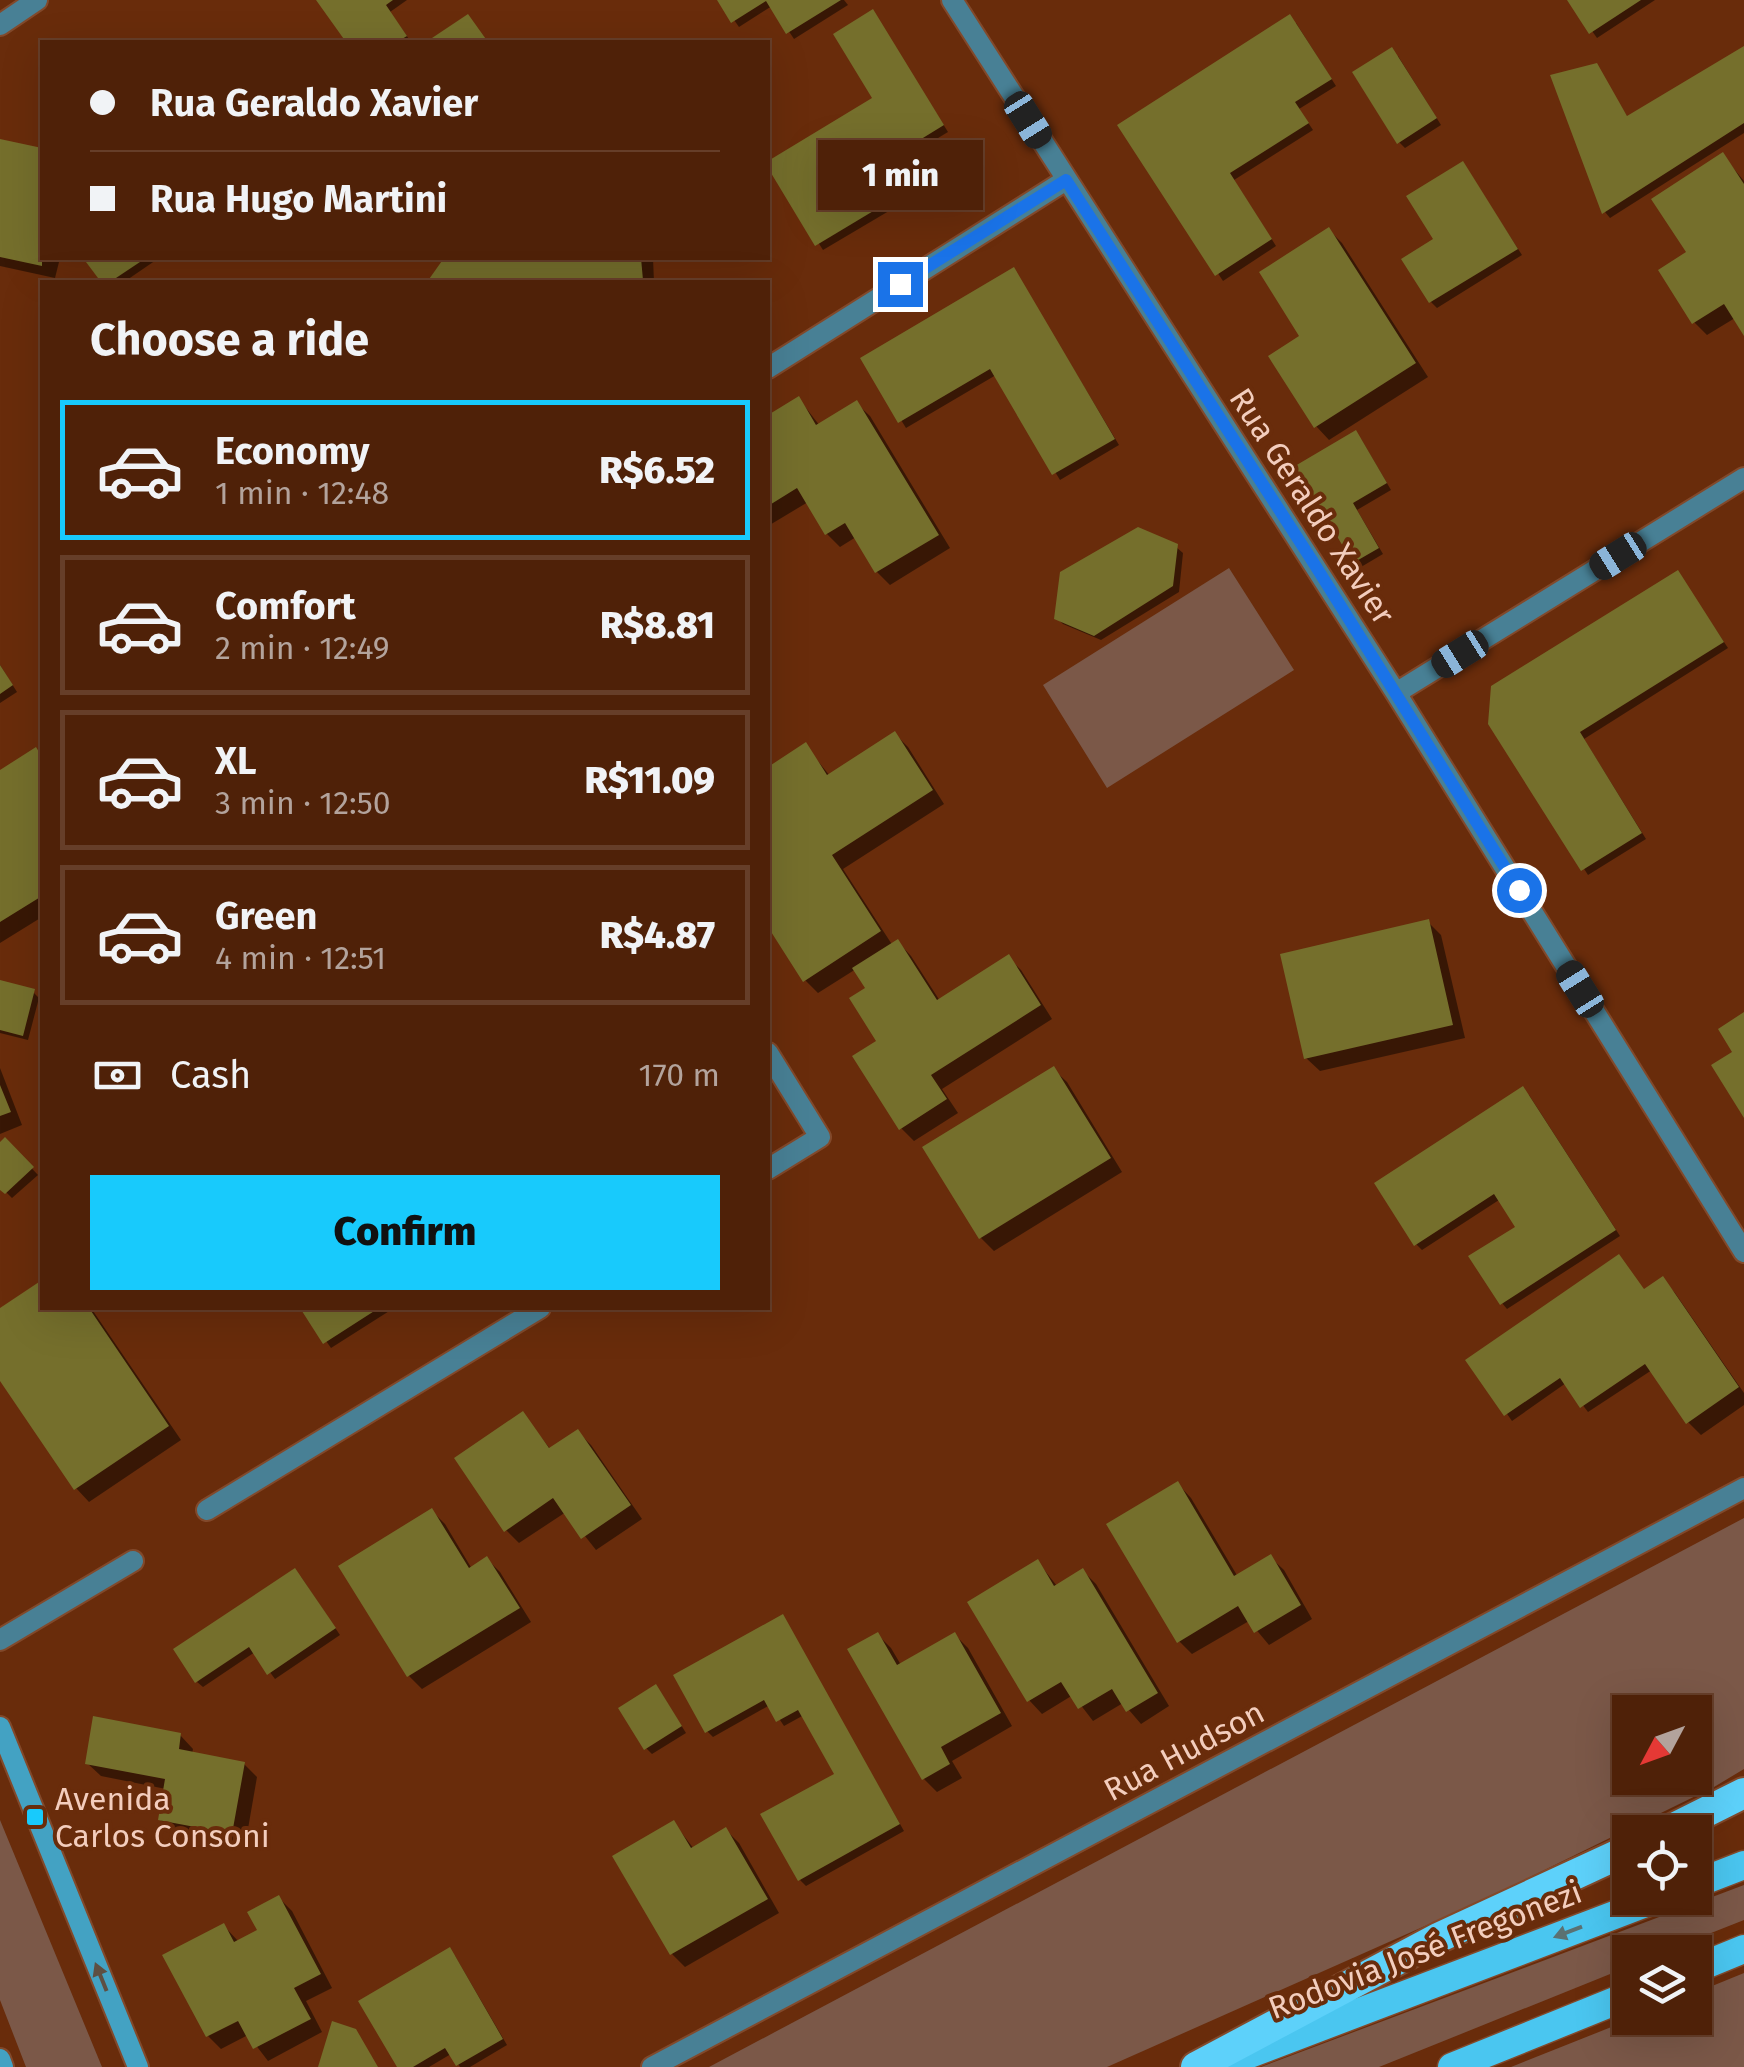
<!DOCTYPE html>
<html lang="en">
<head>
<meta charset="utf-8">
<style>
  body { margin:0; font-family:"Fira Sans",sans-serif; background:#592e16; color:#f1f3f6; height:100vh; display:flex; flex-direction:column; font-size:38px; white-space:nowrap }
  * { box-sizing:border-box; margin:0 }
  p { font-size:32px; color:#b3a39c }
  .icon { flex:none; width:55px; height:55px; fill:none; stroke:currentColor; stroke-width:2; stroke-linecap:round; stroke-linejoin:round }
  .map { position:relative; flex:1; overflow:hidden }
  .panel { position:absolute; left:40px; top:280px; width:730px; height:1030px; display:flex; flex-direction:column; background:#4f2108; border-radius:0px; box-shadow:0 10px 40px #0002,0 0 0 2px #663e29 }
  .panel>* { flex:none }
  .guide { position:absolute; left:40px; top:40px; width:730px; height:220px; border-radius:0px; box-shadow:0 10px 40px #0002,0 0 0 2px #663e29; display:grid; align-content:center; height:220px; padding:0 50px; background:#4f2108 }
  .needle { width:65px; rotate:229deg }
  .tools { position:absolute; left:1612px; top:1695px; display:grid; gap:20px }
  .tools a { display:grid; place-items:center; width:100px; height:100px; border-radius:0px; background:#4f2108; box-shadow:0 10px 40px #0002,0 0 0 2px #663e29; font-size:50px }
  .end { position:absolute; width:45px; height:45px; margin:-22px; border:12px solid #1a73e8; background:#fff; box-shadow:0 0 0 5px #fff }
  .from { border-radius:50% }
  .bubble { position:absolute; height:70px; border-radius:0px; background:#4f2108; box-shadow:0 10px 40px #0002,0 0 0 2px #663e29; font-size:32px; font-weight:800; line-height:70px; text-align:center }
  .car { position:absolute; width:30px; height:60px; margin:-30px -15px; border-radius:12px; box-shadow:0 0 8px 2px #0007; background:linear-gradient(#222 24%,#8ab4d8 0 40%,#222 0 76%,#8ab4d8 0 86%,#222 0) }
  .guide b { display:flex; align-items:center; gap:35px; height:95px; font-size:38px }
  .guide b+b { border-top:2px solid #663e29 }
  .guide i { width:25px; height:25px; background:#f1f3f6 }
  ul { padding:0; list-style:none }
  li { display:flex; align-items:center; gap:30px; height:140px; margin:0 20px 15px; padding:0 30px; border:5px solid #663e29; border-radius:0px }
  li div { flex:1 }
  li b { display:block; font-size:38px }
  li em { font-style:normal; font-weight:800 }
  li.selected { border-color:#18cafc }
  li>.icon { width:90px; height:90px; stroke-width:1.5 }
  h2 { padding:0 50px; font-size:45px; line-height:120px }
  .pay { display:flex; align-items:center; gap:25px; height:110px; padding:0 50px; font-size:38px }
  .pay p { margin-inline-start:auto }
  .cta { display:flex; gap:20px; margin-top:auto; padding:20px 50px }
  .cta a { flex:1; height:115px; border-radius:0px; background:#18cafc; color:#111; font-size:40px; font-weight:800; line-height:115px; text-align:center }
  .map>svg:first-child { display:block }
  .green { fill:#7b5848; fill-rule:evenodd }
  .shadow { fill:#0007 }
  .building { fill:#756f2c }
  .lines { fill:none; stroke-linecap:round; stroke-linejoin:round }
  .minor-casing { stroke:#82492b; stroke-width:24 }
  .secondary-casing { stroke:#82492b; stroke-width:24 }
  .trunk-casing { stroke:#82492b; stroke-width:31 }
  .motorway-casing { stroke:#82492b; stroke-width:34 }
  .minor { stroke:#488095; stroke-width:20 }
  .secondary { stroke:#43a2c3; stroke-width:20 }
  .trunk { stroke:#4ac6f0; stroke-width:28 }
  .motorway { stroke:#5dd1fa; stroke-width:30 }
  .oneway { fill:#5b7172 }
  .oneway2 { fill:#5e4f42 }
  .route { stroke:#1a73e8; stroke-width:12 }
  .poi-dot { fill:#18cafc; stroke:#692c0b; stroke-width:4 }
  .labels { text-anchor:middle; stroke-width:8; stroke-linejoin:round; paint-order:stroke }
  .street-label { font-size:32px; fill:#f3cdbd; stroke:#692c0b }
  .poi-label { font-size:32px; fill:#f3cdbd; stroke:#692c0b; text-anchor:start }
</style>
</head>
<body>
<div class="map">
<svg width="1744" height="2067" viewBox="0 0 1744 2067">
  <rect width="100%" height="100%" fill="#692c0b"/>
  <path class="green" d="M1229,568l65,102 -187,118 -64,-103z
    M1744,1518v251l-30,18 -235,115 -372,165h-398zM1630,1712h65v66h-65z
    M0,1820l102,247h-76l-26,-67z
    M1744,1885v35l-81,32h-33v14l-251,101h-118z
    M1744,1973v94h-233l123,-49h61v-25z"/>
  <path class="shadow" d="M319,0h88l-17,12 21,30h-62z
    M720,0h124l4,5 -54,34 -22,-33 -33,21z
    M1570,0h85l-58,38z
    M873,12l75,120 -73,44 19,32 -71,42 -55,-86 107,-66z
    M1296,23l40,63 -37,23 14,21 -79,50 42,66 -53,35 -102,-155z
    M1744,49v84l-134,85 -5,-6 -51,-136 42,-11 32,53z
    M1398,56l43,69 -36,23 -6,-6z
    M0,142l42,9v107h18l-5,20 -55,-12z
    M1723,156l21,25v150l-9,-13 -28,17 -13,-13 -5,-69z
    M1463,164l59,91 -85,53 -6,-6z
    M1329,230l13,13 86,134 -99,63 -13,-14z
    M86,258h73l-35,24h-20z
    M447,258h206l1,24h-224z
    M1014,270l105,175 -59,35 -64,-105 -90,53 -43,-69z
    M799,399l21,27 36,-23 14,13 80,132 -60,37 -13,-13 -21,-35 -16,10 -13,-13 -19,-32 -40,24v-108z
    M1361,439l30,51 -34,20 26,44 -22,13 -62,-100z
    M1176,547l7,6 -4,39 -78,48 -38,-16 -6,-6z
    M1678,573l50,75 -144,91 62,100 -58,36 -97,-152z
    M0,665l17,27 -17,11z
    M895,734l13,13 36,57 -101,65 50,77 5,-4 13,14 29,45 68,-44 13,13 31,49 -110,70 16,24 -44,28 -13,-13 -33,-139 -12,-20 -38,24 -13,-13 -37,-58v-152l37,-25 25,31z
    M36,750l6,7v160l-42,26v-170z
    M1428,922l13,13 24,103 -145,33 -14,-13z
    M0,982l33,10 6,6 -11,42 -28,-7z
    M0,1068l22,57 -22,9z
    M1053,1069l14,13 55,90 -128,79 -13,-13 -56,-90z
    M1529,1095l91,141 -113,73 -5,-6 16,-75 -19,-28 -77,50 -6,-6z
    M5,1140l33,35 -26,23 -12,-12v-41z
    M1662,1279l13,14 69,100v12l-43,30 -13,-13 -36,-52 -64,42 -22,-29 -54,38 -43,-61 175,-68z
    M42,1283v25h49l90,132 -92,62 -13,-14 -76,-111v-66z
    M303,1308h91l-63,40z
    M523,1414l28,36 27,-18 13,13 51,74 -46,31 -30,-38 -47,31 -13,-13z
    M1178,1484l13,14 47,79 32,-20 14,13 28,49 -43,26 -20,-24 -57,33 -13,-13z
    M432,1511l13,13 27,45 15,-10 13,13 31,50 -109,67 -13,-13z
    M1038,1562l19,24 26,-15 13,13 73,122 -28,18 -18,-21 -30,18 -20,-26 -31,19 -13,-14z
    M301,1577l39,58 -65,44 -20,-27 -52,35 -6,-5z
    M782,1617l122,214 -98,55 -6,-6 37,-105 -33,-60 -20,11 -14,-21 -57,32 -6,-6z
    M878,1635l13,13 10,17 54,-30 13,13 44,78 -60,35 10,17 -25,14 -13,-13z
    M661,1693l25,40 -34,21 -6,-6z
    M180,1735l13,14 -1,5 52,10 13,13 -12,69 -71,-13 -14,-14 6,-30 -65,-13 -14,-13z
    M674,1823l20,26 32,-19 13,13 40,70 -94,54 -13,-13z
    M279,1898l13,13 40,77 -26,13 16,31 -54,29 -20,-26 -27,14 -13,-13 -43,-80 59,-30 15,16 21,-11z
    M455,1956l52,89 -37,22h-10l-9,-13 -22,13h-29z"/>
  <path class="building" d="M316,0h77l-7,5 21,31 -10,6h-51z
    M717,0h124l-55,34 -20,-33 -35,22z
    M1567,0h74l-52,34z
    M873,9l71,116 -73,45 19,31 -75,45 -47,-78v-7l104,-63 -39,-64z
    M468,14l20,28h-62z
    M1290,14l42,65 -37,23 14,21 -79,50 42,66 -57,37 -98,-151z
    M1744,46v77l-142,91 -52,-139 47,-12 30,53z
    M1392,47l45,71 -40,26 -45,-72z
    M0,139l42,9v118l-42,-9z
    M1723,152l21,32v152l-20,-32 -32,20 -34,-54 28,-18 -35,-53z
    M1463,161l55,88 -89,54 -28,-44 32,-20 -27,-43z
    M1329,227l87,136 -102,65 -46,-72 31,-20 -40,-64z
    M83,258h63l-36,24h-9z
    M444,258h197l2,22 -216,2z
    M1014,267l101,172 -63,36 -62,-106 -92,54 -38,-65z
    M799,396l17,29 41,-25 82,135 -64,38 -30,-50 -20,12 -28,-47 -29,18v-91z
    M1356,430l31,53 -34,20 26,45 -26,15 -58,-97z
    M1138,527l40,17 -5,42 -79,50 -40,-17 6,-47z
    M1678,570l46,72 -144,90 62,101 -61,38 -93,-147 3,-38z
    M0,665l13,20 -13,9z
    M895,731l38,59 -101,65 49,76 -78,51 -35,-55v-160l38,-25 21,33z
    M36,747l6,10v139l-42,26v-152z
    M1429,919l24,106 -149,34 -24,-105z
    M898,939l39,61 72,-46 32,51 -110,70 16,24 -48,31 -47,-74 24,-15 -27,-43 16,-10 -13,-20z
    M0,980l35,9 -12,47 -23,-6z
    M1744,1012v106l-33,-53 21,-13 -14,-23z
    M1054,1066l57,92 -132,81 -57,-92z
    M0,1085l11,27 -11,4z
    M1523,1086l93,144 -116,75 -32,-49 47,-29 -21,-33 -80,52 -40,-63z
    M5,1137l29,30 -29,27 -5,-4v-48z
    M1619,1254l25,35 19,-13 76,111 -53,37 -41,-60 -65,44 -20,-30 -56,38 -39,-56z
    M42,1280v28h47l80,118 -95,64 -74,-109v-73z
    M300,1308h79l-56,36z
    M523,1411l26,37 29,-19 53,76 -50,34 -28,-41 -49,34 -50,-74z
    M1178,1481l56,95 37,-22 30,51 -47,28 -16,-27 -61,37 -71,-119z
    M432,1508l37,60 18,-12 33,52 -113,69 -69,-111z
    M1038,1559l16,27 29,-18 75,125 -32,19 -14,-23 -34,20 -17,-27 -34,20 -60,-100z
    M295,1568l41,60 -69,47 -18,-28 -54,36 -22,-34z
    M783,1614l117,210 -102,57 -38,-67 74,-40 -36,-64 -22,12 -12,-22 -59,33 -32,-58z
    M878,1632l19,33 58,-33 46,81 -60,34 9,17 -28,16 -75,-131z
    M656,1684l26,42 -38,24 -26,-42z
    M93,1716l88,17 -2,16 66,13 -13,72 -74,-14 7,-41 -80,-15z
    M674,1820l17,28 35,-21 42,72 -98,56 -58,-99z
    M279,1895l42,79 -27,14 17,31 -58,30 -15,-28 -32,16 -44,-82 62,-32 10,19 23,-12 -10,-18z
    M450,1947l53,92 -47,27 -11,-18 -32,19h-16l-39,-66z
    M332,2021l24,8 22,38h-60z"/>
  <g class="lines">
    <defs>
      <path id="minor" d="M952,0l444,693 348,559
        M0,25l37,-25
        M768,368l298,-188
        M1396,693l348,-215
        M768,1053l52,84 -52,32
        M207,1510l333,-202
        M0,1640l133,-79
        M652,2067l1092,-579"/>
      <path id="secondary" d="M0,1727l138,340
        M0,2059l3,8"/>
      <path id="trunk" d="M1695,1884l49,-19
        M1695,1969l49,-20
        M1226,2063l433,-165
        M1452,2067l178,-72"/>
      <path id="motorway" d="M1666,1832l78,-39
        M1196,2067l244,-130 190,-88"/>
    </defs>
    <use href="#minor" class="minor-casing"/>
    <use href="#secondary" class="secondary-casing"/>
    <use href="#trunk" class="trunk-casing"/>
    <use href="#motorway" class="motorway-casing"/>
    <use href="#minor" class="minor"/>
    <use href="#secondary" class="secondary"/>
    <use href="#trunk" class="trunk"/>
    <use href="#motorway" class="motorway"/>
  </g>
  <defs><path id="oneway-solid" d="M-6-.8H1V-3.2L6.5 0L1 3.2V.8H-6Z" transform="scale(2.5)"/></defs>
  <use class="oneway" href="#oneway-solid" transform="translate(1568 1932) rotate(159)"/>
  <use class="oneway2" href="#oneway-solid" transform="translate(101 1977) rotate(-112)"/>
  <g class="lines">
    <path class="route" d="M900,284l166,-104 247,382 206,328"/>
  </g>
  <rect class="poi-dot" x="25" y="1807" width="20" height="20" rx="5"/>
  <g class="labels">
    <g class="street-label">
      <text transform="translate(1312 506) rotate(57)" y="11">Rua Geraldo Xavier</text>
      <text transform="translate(1184 1751) rotate(-28)" y="11">Rua Hudson</text>
      <text transform="translate(1425 1950) rotate(-21)" y="11">Rodovia José Fregonezi</text>
    </g>
    <g class="poi-label">
      <text x="55" y="1810">Avenida<tspan x="55" dy="37">Carlos Consoni</tspan></text>
    </g>
  </g>
</svg>
<div class="tools">
<a><svg class="needle" viewBox="-14 -14 28 28"><path d="M0-13l5 13h-10z" fill="#e53935"/><path d="M0 13l5-13h-10z" fill="#b3a39c"/></svg></a>
<a><svg class="icon" aria-label="locate" viewBox="0 0 24 24"><circle cx="12" cy="12" r="6"/><path d="M12 2v4M12 18v4M2 12h4M18 12h4"/></svg></a>
<a><svg class="icon" aria-label="layers" viewBox="0 0 24 24"><path d="M12 4l9 5-9 5-9-5zM3 14l9 5 9-5"/></svg></a>
</div>
<i class="end from" style="left:1519px;top:890px"></i>
<i class="end" style="left:900px;top:284px"></i>
<div class="bubble" style="left:818px;top:140px;width:165px">1 min</div>
<i class="car" style="left:1028px;top:120px;rotate:148deg"></i>
<i class="car" style="left:1618px;top:556px;rotate:238deg"></i>
<i class="car" style="left:1460px;top:654px;rotate:238deg"></i>
<i class="car" style="left:1580px;top:989px;rotate:328deg"></i>
<div class="guide">
<b><i class="from"></i>Rua Geraldo Xavier</b>
<b><i></i>Rua Hugo Martini</b>
</div>
<section class="panel">
<h2>Choose a ride</h2>
<ul>
<li class="selected"><svg class="icon" aria-label="car" viewBox="0 0 24 24"><path d="M5 17H2v-5l4-1 3-4h7l3 4 3 1v5h-3M9 17h6M6 11h13"/><circle cx="7" cy="17" r="2"/><circle cx="17" cy="17" r="2"/></svg><div><b>Economy</b><p>1 min · 12:48</p></div><em>R$6.52</em></li>
<li><svg class="icon" aria-label="car" viewBox="0 0 24 24"><path d="M5 17H2v-5l4-1 3-4h7l3 4 3 1v5h-3M9 17h6M6 11h13"/><circle cx="7" cy="17" r="2"/><circle cx="17" cy="17" r="2"/></svg><div><b>Comfort</b><p>2 min · 12:49</p></div><em>R$8.81</em></li>
<li><svg class="icon" aria-label="car" viewBox="0 0 24 24"><path d="M5 17H2v-5l4-1 3-4h7l3 4 3 1v5h-3M9 17h6M6 11h13"/><circle cx="7" cy="17" r="2"/><circle cx="17" cy="17" r="2"/></svg><div><b>XL</b><p>3 min · 12:50</p></div><em>R$11.09</em></li>
<li><svg class="icon" aria-label="car" viewBox="0 0 24 24"><path d="M5 17H2v-5l4-1 3-4h7l3 4 3 1v5h-3M9 17h6M6 11h13"/><circle cx="7" cy="17" r="2"/><circle cx="17" cy="17" r="2"/></svg><div><b>Green</b><p>4 min · 12:51</p></div><em>R$4.87</em></li>
</ul>
<div class="pay"><svg class="icon" aria-label="cash" viewBox="0 0 24 24"><path d="M3 7h18v10H3z"/><circle cx="12" cy="12" r="2"/></svg>Cash<p>170 m</p></div>
<div class="cta"><a>Confirm</a></div>
</section>
</div>
</body>
</html>
